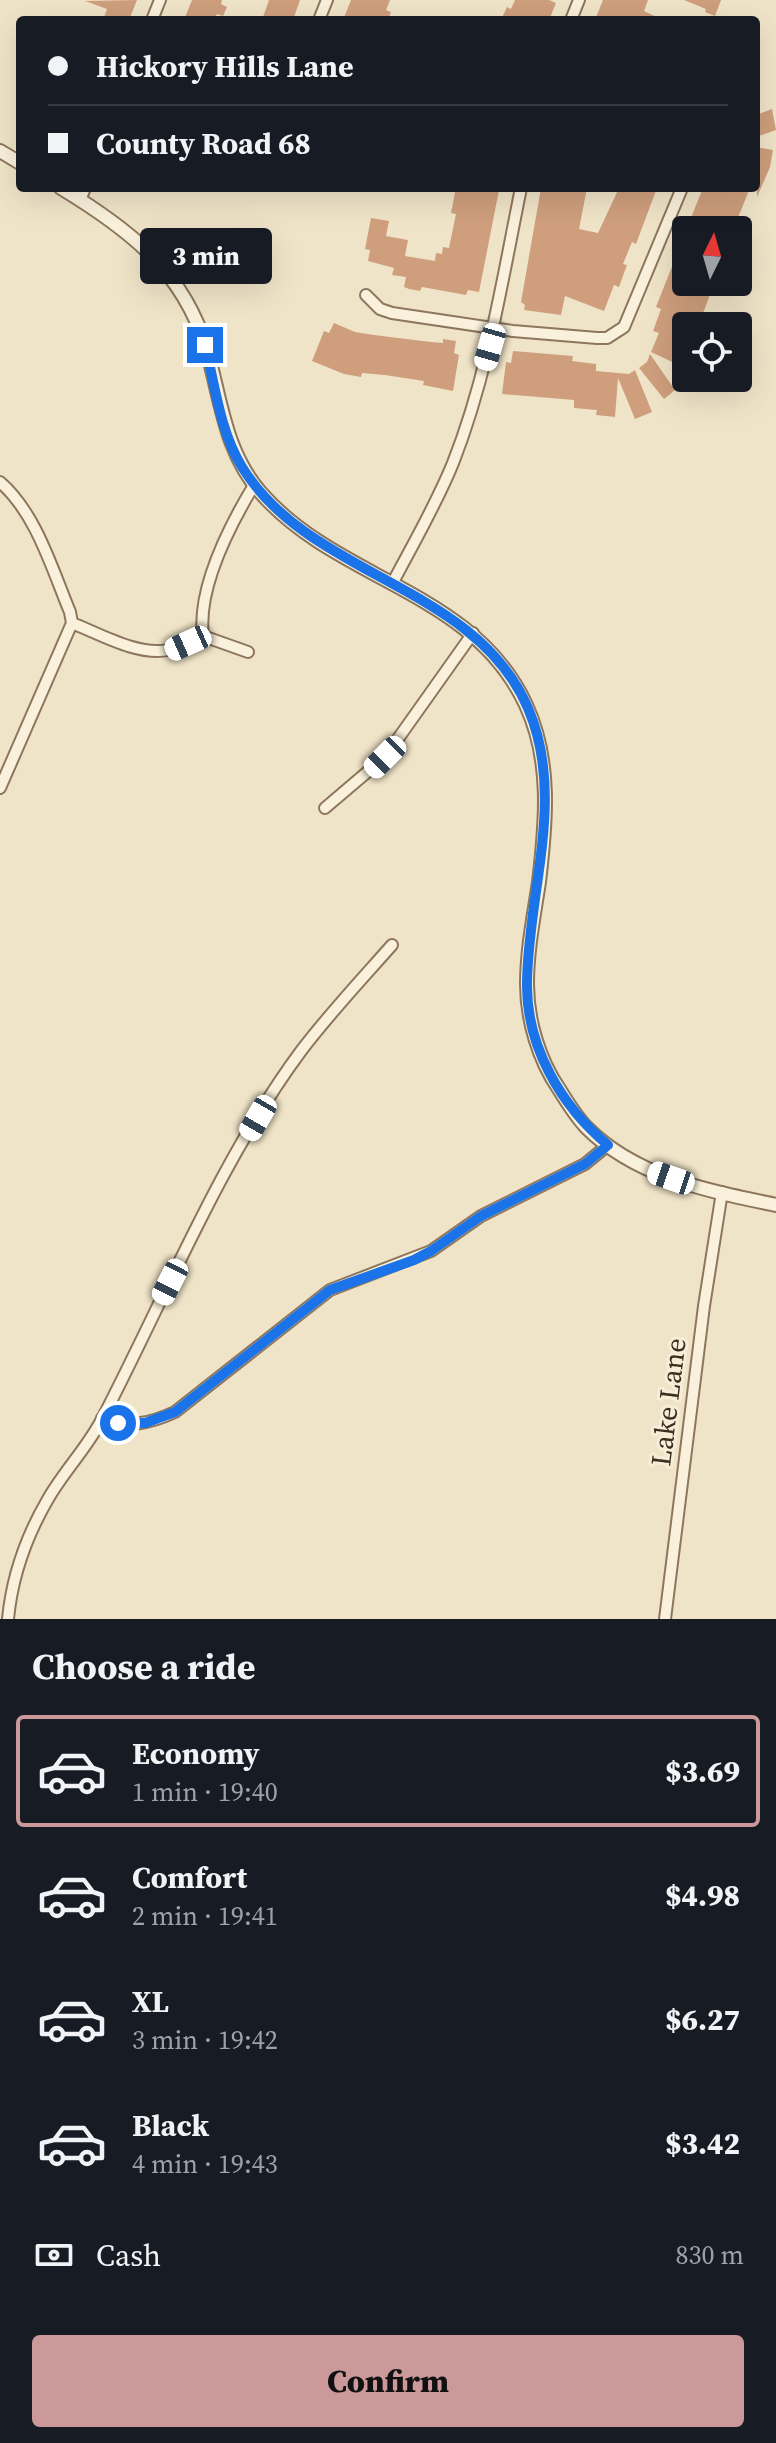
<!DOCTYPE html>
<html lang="en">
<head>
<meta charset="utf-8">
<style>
  body { margin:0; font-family:"Source Serif 4",serif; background:#20242c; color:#f1f3f6; height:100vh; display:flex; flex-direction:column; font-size:30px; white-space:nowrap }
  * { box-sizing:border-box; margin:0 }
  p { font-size:26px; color:#9ea1a6 }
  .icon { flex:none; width:44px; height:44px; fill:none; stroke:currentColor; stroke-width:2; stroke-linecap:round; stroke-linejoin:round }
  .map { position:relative; height:1619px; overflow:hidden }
  .panel { display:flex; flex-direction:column; background:#171b24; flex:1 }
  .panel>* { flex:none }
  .banner { position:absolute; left:16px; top:16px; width:744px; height:176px; border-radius:8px; box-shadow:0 8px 32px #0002; display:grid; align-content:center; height:176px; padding:0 32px; background:#171b24 }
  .needle { width:52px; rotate:5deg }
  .controls { position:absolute; left:672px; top:216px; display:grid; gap:16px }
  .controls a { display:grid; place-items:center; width:80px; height:80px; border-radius:8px; background:#171b24; box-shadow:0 8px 32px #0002; font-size:40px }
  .end { position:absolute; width:36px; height:36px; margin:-18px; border:10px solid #1a73e8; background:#fff; box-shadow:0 0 0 4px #fff }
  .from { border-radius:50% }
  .bubble { position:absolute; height:56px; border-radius:8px; background:#171b24; box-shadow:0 8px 32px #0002; font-size:26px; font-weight:800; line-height:56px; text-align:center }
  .car { position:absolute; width:24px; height:48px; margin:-24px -12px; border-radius:10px; box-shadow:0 0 6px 2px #0007; background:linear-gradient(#fff 24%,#345 0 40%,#fff 0 76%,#345 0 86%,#fff 0) }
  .banner b { display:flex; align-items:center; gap:28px; height:76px; font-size:30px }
  .banner b+b { border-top:2px solid #363941 }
  .banner i { width:20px; height:20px; background:#f1f3f6 }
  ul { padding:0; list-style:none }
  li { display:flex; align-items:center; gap:24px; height:112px; margin:0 16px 12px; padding:0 16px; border:4px solid transparent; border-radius:8px }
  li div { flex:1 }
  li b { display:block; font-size:30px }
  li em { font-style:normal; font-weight:800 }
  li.active { border-color:#cc999b }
  li>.icon { width:72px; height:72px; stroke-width:1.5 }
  h2 { padding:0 32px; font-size:36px; line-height:96px }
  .pay { display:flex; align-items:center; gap:20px; height:88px; padding:0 32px; font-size:30px }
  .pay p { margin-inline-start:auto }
  .cta { display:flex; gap:16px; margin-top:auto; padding:16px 32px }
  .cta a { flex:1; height:92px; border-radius:8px; background:#cc999b; color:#111; font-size:32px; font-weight:800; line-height:92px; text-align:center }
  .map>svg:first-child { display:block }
  .building { fill:#cf9f7d }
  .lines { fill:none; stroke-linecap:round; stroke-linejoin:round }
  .minor-casing { stroke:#8d765c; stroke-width:14 }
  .tertiary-casing { stroke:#8d765c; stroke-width:16 }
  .minor { stroke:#faf1dc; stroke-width:10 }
  .tertiary { stroke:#faf1dc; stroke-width:12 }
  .route { stroke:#1a73e8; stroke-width:10 }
  .labels { text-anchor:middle; stroke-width:6; stroke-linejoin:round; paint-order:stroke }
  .street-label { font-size:28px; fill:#3d2e20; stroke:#f7eed8 }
</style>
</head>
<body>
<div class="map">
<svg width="776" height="1619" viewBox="0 0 776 1619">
  <rect width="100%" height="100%" fill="#f0e4c8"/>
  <path class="building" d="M137,0l-8,20h-26l4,-11 -22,-8z
    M192,0h30l-1,4 6,3 -4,9 -6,-2 -3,6h-30z
    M269,0h31l-7,20h-31z
    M351,0h39l-4,10 5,2 -3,8h-45z
    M515,0h34l7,3 -7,17h-48l6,-13 4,2z
    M603,0h45l-4,11 19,9h-68z
    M684,0h37l-6,16 -10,-4 1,-3z
    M772,109l4,21 -20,7v-22z
    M756,147l17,3 -3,17 -13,30z
    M456,188l43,2 -20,102 -11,-2 -2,5 -44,-8 -2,4 -11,-2 -5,-2 2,-10 -14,-2 2,-7 -26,-7 2,-11 -5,-1 6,-31 18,3 -3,15 22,4 -3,16 30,5 1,-8 6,1 1,-7 6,1 7,-34 -5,-1z
    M541,188h46l-8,41 19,4 21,-45h38l-21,56 -4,-2 -9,22 4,1 -8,22 -5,-2 -10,26 -39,-15 -4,19 -37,-5 1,-5 -4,-3z
    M703,188h47l-17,42h-47z
    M686,231v51h26l-5,12 3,1 -12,31h-12v35l-3,6 -32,-15 8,-19 -6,-2 8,-22 -5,-2z
    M334,323l21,9 19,3 57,7 12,1v-4l13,2 -2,12 5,2 -6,36 -30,-6 1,-4 -39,-6 -23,-2 -1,4 -17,-3 -32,-13 12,-30 5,2z
    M513,351l60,5 -1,5 24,3v7l33,3 6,-4 17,42 -17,7 -17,-41 -3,39 -19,-2 1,-5 -23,-2v-8l-72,-6 4,-32 5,1z
    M650,354l25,36 -11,9 -25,-31 8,-6z"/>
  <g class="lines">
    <defs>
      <path id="minor" d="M152,20l8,-20
        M319,20l8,-20
        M571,20l8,-20
        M80,200l5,-12
        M366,295l14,14 12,4 121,18 84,7h10l17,-11 58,-139
        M0,482c36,31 52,87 70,130l2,11 -72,165
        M392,584c21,-40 44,-79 61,-121 35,-89 49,-182 68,-275
        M72,623c28,11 66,33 96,27 12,-2 24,-9 35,-14
        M203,636c-6,-48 27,-111 51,-151
        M203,636l45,16
        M325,808l60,-51 88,-124
        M102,1418c26,11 49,5 73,-6l155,-122 101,-39 50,-35 104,-52 23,-19
        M8,1619c4,-42 19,-84 40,-120 16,-28 39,-51 54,-80 63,-121 118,-259 199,-368 28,-37 60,-71 91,-106
        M665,1619l39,-313 18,-114"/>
      <path id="tertiary" d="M0,151l20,12
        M61,188c66,40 121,81 145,159 15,51 18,104 55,146 78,89 212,97 265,212 26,56 20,118 13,177 -5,33 -12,68 -12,102 0,36 12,76 32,105 8,13 17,28 28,39 50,50 123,63 189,77"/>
    </defs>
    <use href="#minor" class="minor-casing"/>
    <use href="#tertiary" class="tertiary-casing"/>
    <use href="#minor" class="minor"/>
    <use href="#tertiary" class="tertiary"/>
  </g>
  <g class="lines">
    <path class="route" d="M118,1423h27l30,-11 155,-122 84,-30 17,-9 50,-35 104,-52 23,-19c-47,-39 -82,-99 -81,-162 1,-92 39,-186 1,-275 -54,-125 -217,-129 -286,-241 -22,-35 -27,-82 -37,-122"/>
  </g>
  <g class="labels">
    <g class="street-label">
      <text transform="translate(668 1402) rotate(-83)" y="10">Lake Lane</text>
    </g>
  </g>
</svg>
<div class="controls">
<a><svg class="needle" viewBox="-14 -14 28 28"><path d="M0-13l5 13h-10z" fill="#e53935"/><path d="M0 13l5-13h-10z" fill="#9ea1a6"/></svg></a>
<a><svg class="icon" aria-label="locate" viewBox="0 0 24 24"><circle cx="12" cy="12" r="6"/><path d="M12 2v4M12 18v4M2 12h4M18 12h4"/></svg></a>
</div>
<i class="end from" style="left:118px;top:1423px"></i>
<i class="end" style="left:205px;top:345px"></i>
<div class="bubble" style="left:140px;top:228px;width:132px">3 min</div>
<i class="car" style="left:490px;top:347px;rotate:196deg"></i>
<i class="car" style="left:188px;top:643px;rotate:246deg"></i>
<i class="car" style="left:385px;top:757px;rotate:225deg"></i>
<i class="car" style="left:258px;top:1118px;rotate:210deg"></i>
<i class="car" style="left:671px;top:1178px;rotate:289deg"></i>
<i class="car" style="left:170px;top:1282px;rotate:207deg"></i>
<div class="banner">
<b><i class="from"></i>Hickory Hills Lane</b>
<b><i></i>County Road 68</b>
</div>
</div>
<section class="panel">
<h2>Choose a ride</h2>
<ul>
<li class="active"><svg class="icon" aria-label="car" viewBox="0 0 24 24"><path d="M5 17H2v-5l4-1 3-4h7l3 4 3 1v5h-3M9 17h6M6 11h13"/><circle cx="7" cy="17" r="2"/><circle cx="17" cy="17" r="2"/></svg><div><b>Economy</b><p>1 min · 19:40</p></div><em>$3.69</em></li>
<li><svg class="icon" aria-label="car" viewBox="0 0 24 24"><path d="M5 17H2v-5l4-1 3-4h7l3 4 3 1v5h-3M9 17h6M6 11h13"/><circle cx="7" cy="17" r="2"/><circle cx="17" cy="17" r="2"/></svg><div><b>Comfort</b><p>2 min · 19:41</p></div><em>$4.98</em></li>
<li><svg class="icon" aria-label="car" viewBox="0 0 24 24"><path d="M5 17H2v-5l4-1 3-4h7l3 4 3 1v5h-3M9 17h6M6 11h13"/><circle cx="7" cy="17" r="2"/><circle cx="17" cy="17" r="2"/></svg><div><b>XL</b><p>3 min · 19:42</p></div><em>$6.27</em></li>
<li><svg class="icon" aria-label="car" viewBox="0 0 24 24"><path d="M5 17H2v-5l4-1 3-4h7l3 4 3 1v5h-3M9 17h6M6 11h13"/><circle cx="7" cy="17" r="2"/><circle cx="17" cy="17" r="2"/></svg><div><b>Black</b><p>4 min · 19:43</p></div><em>$3.42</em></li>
</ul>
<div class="pay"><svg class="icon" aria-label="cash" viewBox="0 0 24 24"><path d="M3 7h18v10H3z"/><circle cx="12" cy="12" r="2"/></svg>Cash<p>830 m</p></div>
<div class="cta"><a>Confirm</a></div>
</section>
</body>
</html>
